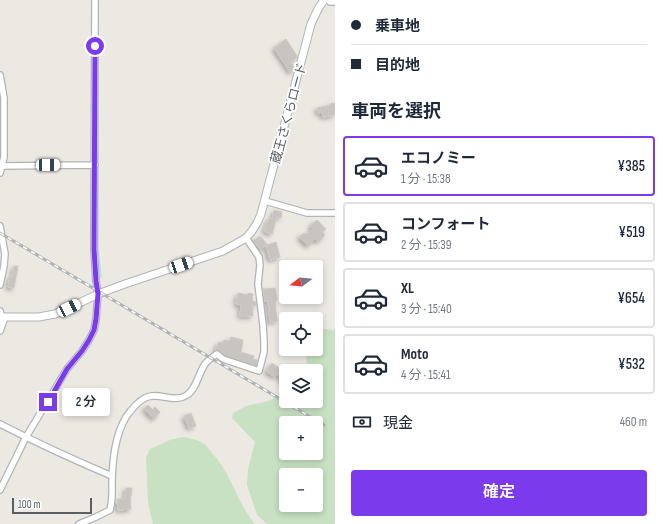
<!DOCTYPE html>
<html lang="ja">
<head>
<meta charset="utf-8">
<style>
  body { margin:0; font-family:"Sofia Sans Condensed","Noto Sans JP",sans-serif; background:#f6f6f7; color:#1f2937; height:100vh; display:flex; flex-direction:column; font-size:15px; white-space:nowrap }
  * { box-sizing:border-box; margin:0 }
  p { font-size:13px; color:#747a83 }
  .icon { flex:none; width:22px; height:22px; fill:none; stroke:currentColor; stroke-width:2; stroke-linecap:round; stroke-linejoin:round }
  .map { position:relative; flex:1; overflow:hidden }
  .details { display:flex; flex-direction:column; background:#fff; width:328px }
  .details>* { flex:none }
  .top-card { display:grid; align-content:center; height:88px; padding:0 16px; background:#fff }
  .needle { width:26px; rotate:254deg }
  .tools { position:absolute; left:279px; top:260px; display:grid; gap:8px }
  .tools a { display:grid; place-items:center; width:44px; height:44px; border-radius:4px; background:#fff; box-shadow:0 2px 6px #0003; font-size:20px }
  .scale { position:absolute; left:12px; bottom:10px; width:80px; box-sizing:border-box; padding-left:4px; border:2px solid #5b5f62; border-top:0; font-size:11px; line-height:14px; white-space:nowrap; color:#5b5f62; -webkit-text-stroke:3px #fff; paint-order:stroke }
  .end { position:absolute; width:18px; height:18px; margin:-9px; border:5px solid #7c3aed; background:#fff; box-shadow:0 0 0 2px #fff }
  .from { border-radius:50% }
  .bubble { position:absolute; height:28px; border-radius:4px; background:#fff; box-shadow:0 2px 6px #0003; font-size:13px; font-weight:600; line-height:28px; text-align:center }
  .car { position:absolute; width:12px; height:24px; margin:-12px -6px; border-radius:5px; box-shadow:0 0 3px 1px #0007; background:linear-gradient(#fff 24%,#345 0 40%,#fff 0 76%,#345 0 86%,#fff 0) }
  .top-card b { display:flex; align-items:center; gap:14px; height:38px; font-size:15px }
  .top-card b+b { border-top:1px solid #e0e1e3 }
  .top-card i { width:10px; height:10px; background:#1f2937 }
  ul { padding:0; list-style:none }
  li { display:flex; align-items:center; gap:12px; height:60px; margin:0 8px 6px; padding:0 8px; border:2px solid #e0e1e3; border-radius:4px }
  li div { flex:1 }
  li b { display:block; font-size:15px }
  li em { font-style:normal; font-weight:600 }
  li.selected { border-color:#7c3aed }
  li>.icon { width:36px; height:36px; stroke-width:1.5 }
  h2 { padding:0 16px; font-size:18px; line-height:48px }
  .pay { display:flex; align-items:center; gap:10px; height:44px; padding:0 16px; font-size:15px }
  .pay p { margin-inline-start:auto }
  .action { display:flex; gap:8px; margin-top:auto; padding:8px 16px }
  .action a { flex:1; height:46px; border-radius:4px; background:#7c3aed; color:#fff; font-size:16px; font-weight:600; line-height:46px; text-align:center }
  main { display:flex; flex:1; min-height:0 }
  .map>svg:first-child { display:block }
  .green { fill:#c7e1c2; fill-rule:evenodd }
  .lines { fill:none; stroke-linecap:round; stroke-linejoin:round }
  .stream { stroke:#aae1f6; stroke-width:1.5 }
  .building { fill:#c8c4c0; stroke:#d0c9c2; filter:url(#shadow) }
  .minor-casing { stroke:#b0b4b7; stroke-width:8 }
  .tertiary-casing { stroke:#b0b4b7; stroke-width:9 }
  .minor { stroke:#fff; stroke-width:5.5 }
  .tertiary { stroke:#fff; stroke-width:7 }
  .rail-casing { stroke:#b1b2b2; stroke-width:3 }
  .rail { stroke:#fff; stroke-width:1.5; stroke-dasharray:4.5; stroke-linecap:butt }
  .route { stroke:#7c3aed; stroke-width:5 }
  .labels { text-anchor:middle; stroke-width:3.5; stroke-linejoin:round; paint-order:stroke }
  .street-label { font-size:13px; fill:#5b5f62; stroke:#fff }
</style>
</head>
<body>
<main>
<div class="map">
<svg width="335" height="524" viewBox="0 0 335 524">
  <defs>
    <filter id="shadow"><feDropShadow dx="-2.5" dy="2.5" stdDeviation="2" flood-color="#0004"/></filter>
  </defs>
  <rect width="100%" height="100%" fill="#ece9e3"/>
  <path class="green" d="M325,329l10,1v193l-1,1h-66l-2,-1 -9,-8 -10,-30 1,-16 7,-27 -23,-24 1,-5 13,-7 22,-5 18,-9v9h30v-30h-9l-1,-20 -1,-2h11v-18zM286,423h30v30h-30zM286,475h30v30h-30z
    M183,437c8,2 14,2 21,7 3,2 6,6 8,9 19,20 25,50 43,71h-102l-5,-22 -2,-44 4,-9 20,-9z"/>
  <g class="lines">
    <path class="stream" d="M98,0v249l3,28"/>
  </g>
  <path class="building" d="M286,39l11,17v2l-6,4 3,5v3l-4,2 -16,-24z
    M335,103v12l-12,2 -1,-5 -4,1 -1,-5 13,-3v-1z
    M274,210l8,2 -1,6 -4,-1 -5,17 -8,-3 5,-13 3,1z
    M317,220l9,9 -4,3 3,3 -7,7 -3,-3 -7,7 -9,-9 5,-4 2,2 7,-6 -3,-3z
    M260,236l7,8v1l9,-3 4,15 -10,3 -4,-15 -5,5 -8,-9z
    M14,266h4l-4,22 -6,-1 2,-10h2z
    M275,288l2,12h-2l2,21 -7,1 -2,-21h-4l-1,-12z
    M238,293l10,2v-2l5,1 -1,7 4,1v4l-4,-1 1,11h-13l1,-11 -5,-1z
    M231,337l12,3 -2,12 13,4 -1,3 4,1 -1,6 -31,-11 -6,-4 -4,-1 4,-8 4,1 1,-3 6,1z
    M272,363l14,10v14l-8,-14 -3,4 -9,-6z
    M148,405l5,5 2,-3 5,5 -6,7 -10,-10z
    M191,413l5,13 -7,2 -5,-12z
    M126,488h6l-1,8h-1l1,13 -13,1 -1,-11h8z"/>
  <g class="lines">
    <defs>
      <path id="minor" d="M328,0l2,2h5
        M0,75l4,23v59l-4,16
        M0,166l95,-1
        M265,201l42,12h28
        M0,226l5,28 -1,12 -4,19
        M0,311l1,4 4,2 -5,14
        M0,424c37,19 74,36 112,52
        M0,490l26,-53 41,-68 15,-18 7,-11 5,-10 2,-11 2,-25 -2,-13 -2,-32 1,-249
        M79,524l17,-7 14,-7c3,-11 2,-21 2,-31 1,-21 3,-43 14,-62 5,-7 11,-15 19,-19 13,-7 28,6 42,-3 9,-5 12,-23 18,-31 3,-4 8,-7 12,-10l6,5 36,12 5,-19v-11l-1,-16 -5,-41 2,-19 -1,-8 -13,-19"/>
      <path id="tertiary" d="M0,318l5,-1h34l16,-3 14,-6 29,-14 27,-10 98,-33 16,-9 7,-4 6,-7 5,-8 4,-9 50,-190 7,-15 6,-9"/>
    </defs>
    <use href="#minor" class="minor-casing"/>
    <use href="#tertiary" class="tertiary-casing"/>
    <use href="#minor" class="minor"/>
    <use href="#tertiary" class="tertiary"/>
    <defs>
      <path id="rail" d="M0,233l324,192"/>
    </defs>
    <use href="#rail" class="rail-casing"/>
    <use href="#rail" class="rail"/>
  </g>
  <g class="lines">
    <path class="route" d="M48,402l19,-33 15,-18 7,-11 5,-10 2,-11 2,-25 -2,-13 -2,-32 1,-203"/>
  </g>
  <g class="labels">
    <g class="street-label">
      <text transform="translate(288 113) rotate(-75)" y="5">蔵王さくらロード</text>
    </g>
  </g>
</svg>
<div class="tools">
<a><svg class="needle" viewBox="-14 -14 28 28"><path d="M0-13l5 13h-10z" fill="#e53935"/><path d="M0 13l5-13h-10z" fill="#747a83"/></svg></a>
<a><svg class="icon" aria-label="locate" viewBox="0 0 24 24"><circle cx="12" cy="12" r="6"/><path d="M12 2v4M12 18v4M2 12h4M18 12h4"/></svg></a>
<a><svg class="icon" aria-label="layers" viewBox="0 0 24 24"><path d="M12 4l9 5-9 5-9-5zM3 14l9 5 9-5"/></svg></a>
<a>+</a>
<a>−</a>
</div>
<div class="scale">100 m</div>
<i class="end from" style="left:95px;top:46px"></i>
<i class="end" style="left:48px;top:402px"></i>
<div class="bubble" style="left:62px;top:388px;width:48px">2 分</div>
<i class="car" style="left:48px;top:165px;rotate:89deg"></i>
<i class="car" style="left:181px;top:265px;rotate:71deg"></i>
<i class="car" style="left:69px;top:308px;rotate:64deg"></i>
</div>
<section class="details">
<div class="top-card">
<b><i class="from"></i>乗車地</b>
<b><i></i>目的地</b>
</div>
<h2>車両を選択</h2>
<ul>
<li class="selected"><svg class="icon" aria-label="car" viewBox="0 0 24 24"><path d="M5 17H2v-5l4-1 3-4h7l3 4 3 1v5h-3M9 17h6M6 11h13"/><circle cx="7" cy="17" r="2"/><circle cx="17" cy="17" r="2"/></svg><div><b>エコノミー</b><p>1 分 · 15:38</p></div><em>¥385</em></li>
<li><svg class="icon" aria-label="car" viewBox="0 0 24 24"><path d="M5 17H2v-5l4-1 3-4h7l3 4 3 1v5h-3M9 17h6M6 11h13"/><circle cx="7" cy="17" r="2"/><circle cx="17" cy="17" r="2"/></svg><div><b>コンフォート</b><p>2 分 · 15:39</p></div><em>¥519</em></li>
<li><svg class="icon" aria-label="car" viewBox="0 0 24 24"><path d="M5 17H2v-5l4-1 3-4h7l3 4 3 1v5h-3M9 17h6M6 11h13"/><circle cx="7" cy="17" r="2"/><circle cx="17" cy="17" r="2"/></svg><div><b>XL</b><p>3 分 · 15:40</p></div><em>¥654</em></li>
<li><svg class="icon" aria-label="car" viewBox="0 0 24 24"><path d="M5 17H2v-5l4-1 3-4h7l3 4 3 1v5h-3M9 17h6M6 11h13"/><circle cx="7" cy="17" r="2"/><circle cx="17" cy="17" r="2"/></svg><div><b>Moto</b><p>4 分 · 15:41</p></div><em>¥532</em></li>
</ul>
<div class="pay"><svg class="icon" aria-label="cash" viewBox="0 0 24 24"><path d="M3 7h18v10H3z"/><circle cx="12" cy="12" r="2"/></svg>現金<p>460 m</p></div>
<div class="action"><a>確定</a></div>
</section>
</main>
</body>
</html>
